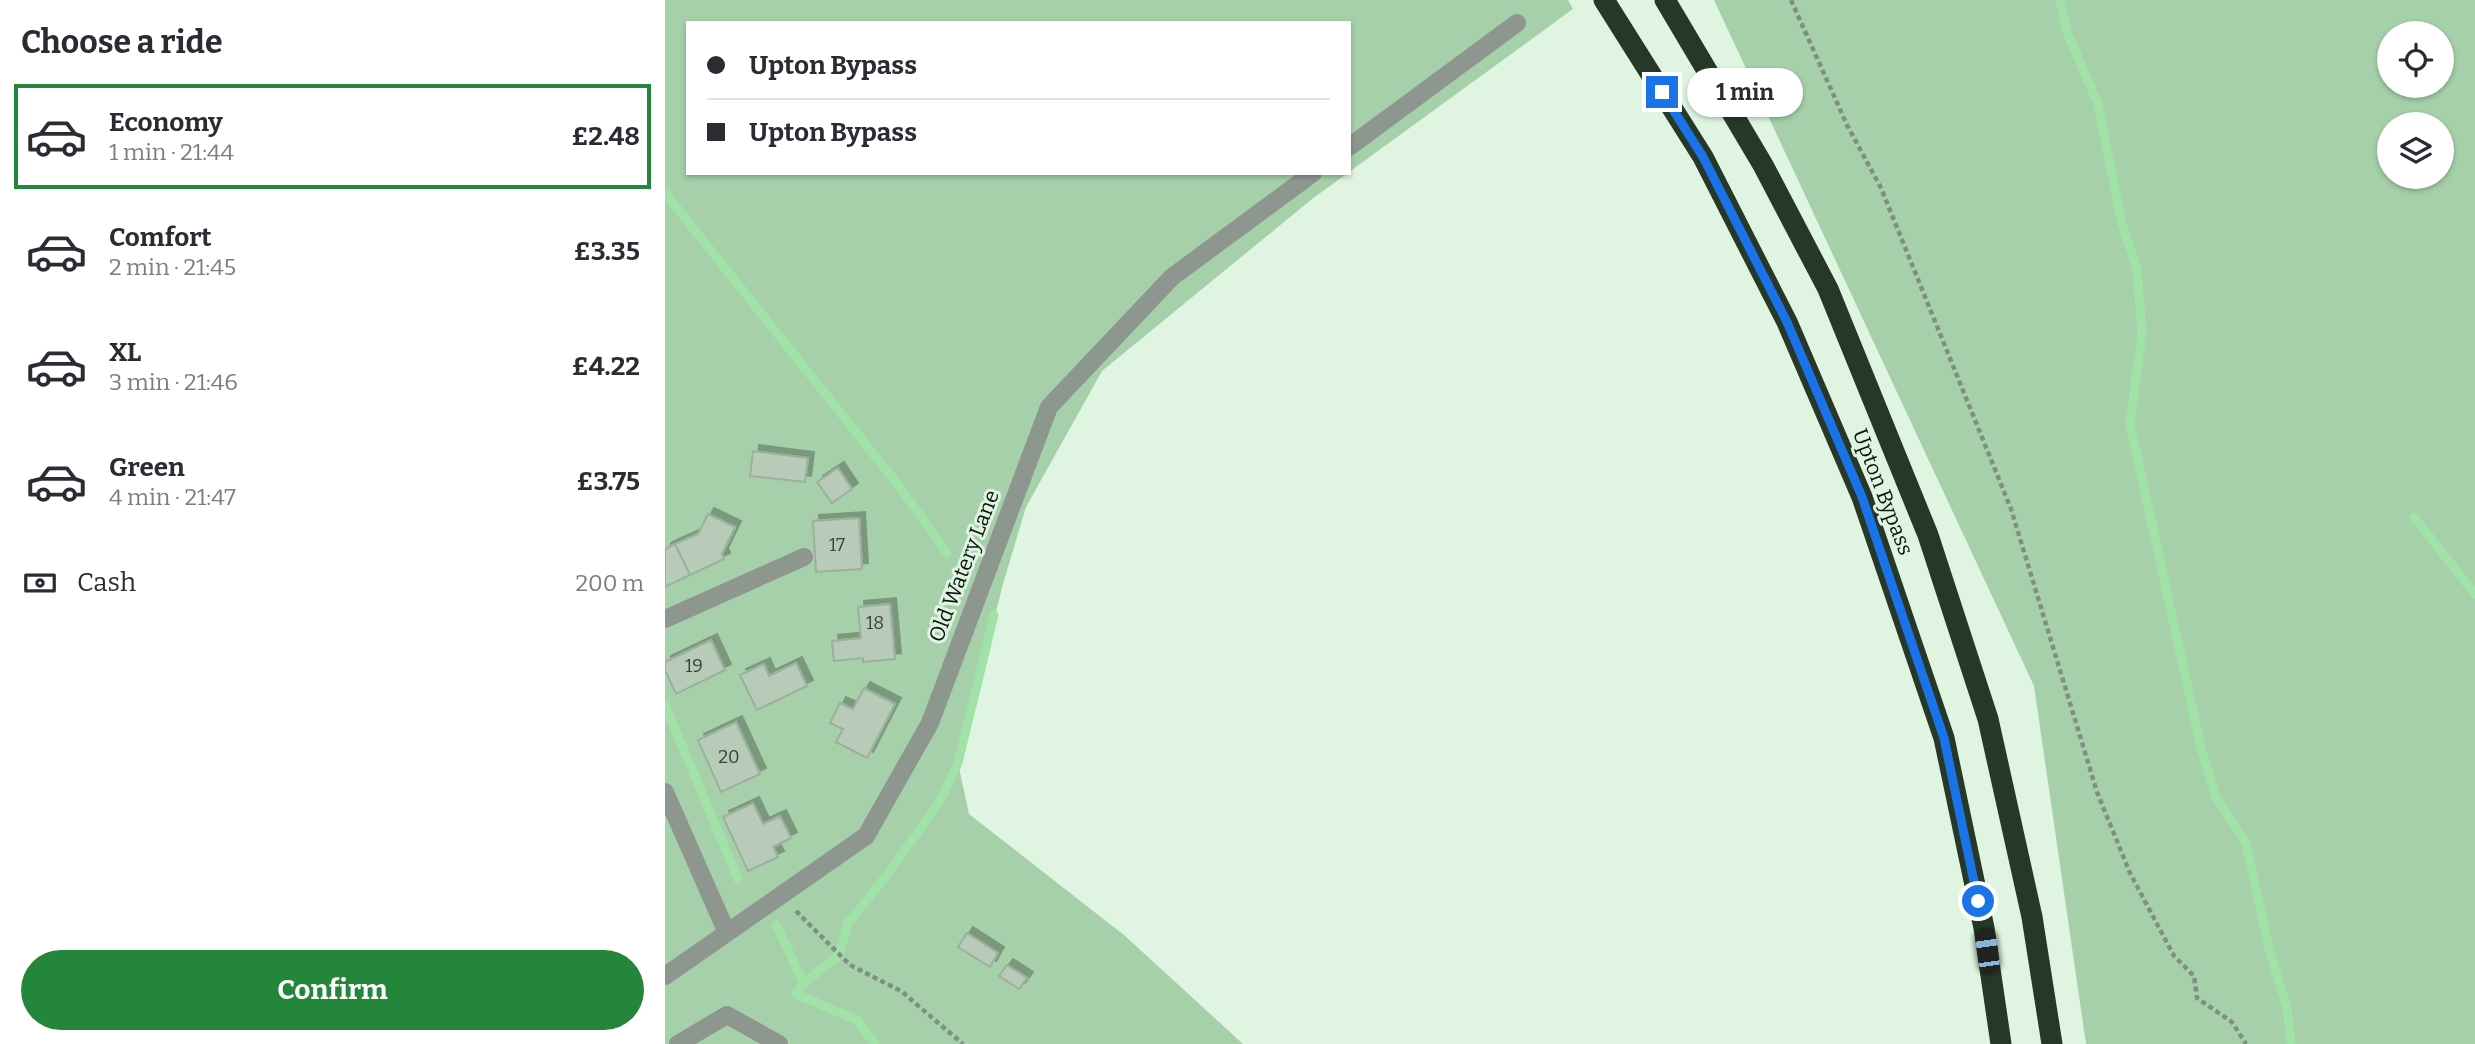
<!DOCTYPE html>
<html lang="en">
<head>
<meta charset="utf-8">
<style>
  body { margin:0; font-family:Bitter,serif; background:#f2f2f3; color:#2b2b33; height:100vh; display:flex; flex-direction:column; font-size:26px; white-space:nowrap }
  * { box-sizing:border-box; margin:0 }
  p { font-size:23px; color:#7c7c81 }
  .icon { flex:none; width:38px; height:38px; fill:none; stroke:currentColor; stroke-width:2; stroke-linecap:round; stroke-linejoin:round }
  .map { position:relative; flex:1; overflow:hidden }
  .side { display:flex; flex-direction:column; background:#fff; width:665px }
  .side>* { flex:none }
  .hud { position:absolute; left:21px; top:21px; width:665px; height:154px; border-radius:0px; box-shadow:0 2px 5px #0004; display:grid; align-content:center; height:154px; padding:0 21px; background:#fff }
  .buttons { position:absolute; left:1712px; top:21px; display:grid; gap:14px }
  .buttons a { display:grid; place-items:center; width:77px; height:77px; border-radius:50%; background:#fff; box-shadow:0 2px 5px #0004; font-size:35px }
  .end { position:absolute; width:32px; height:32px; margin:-16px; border:9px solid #1a73e8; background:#fff; box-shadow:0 0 0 4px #fff }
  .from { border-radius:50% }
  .bubble { position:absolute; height:49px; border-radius:24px; background:#fff; box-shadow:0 2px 5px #0004; font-size:23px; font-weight:700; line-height:49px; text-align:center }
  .car { position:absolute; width:21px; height:42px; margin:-21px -10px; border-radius:9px; box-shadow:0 0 5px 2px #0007; background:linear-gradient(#222 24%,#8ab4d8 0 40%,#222 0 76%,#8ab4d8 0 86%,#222 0) }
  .hud b { display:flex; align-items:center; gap:24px; height:66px; font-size:26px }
  .hud b+b { border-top:2px solid #e1e1e2 }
  .hud i { width:18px; height:18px; background:#2b2b33 }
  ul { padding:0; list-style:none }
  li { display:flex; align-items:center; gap:21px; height:105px; margin:0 14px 10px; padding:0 7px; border:4px solid transparent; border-radius:0px }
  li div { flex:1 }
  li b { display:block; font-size:26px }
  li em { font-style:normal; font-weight:700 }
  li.current { border-color:#23863a }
  li>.icon { width:63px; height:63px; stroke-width:1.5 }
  h2 { padding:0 21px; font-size:32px; line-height:84px }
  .pay { display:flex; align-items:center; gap:18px; height:77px; padding:0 21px; font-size:26px }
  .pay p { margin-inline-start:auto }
  .cta { display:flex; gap:14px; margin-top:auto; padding:14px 21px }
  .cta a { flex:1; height:80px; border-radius:42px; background:#23863a; color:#fff; font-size:28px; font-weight:700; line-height:80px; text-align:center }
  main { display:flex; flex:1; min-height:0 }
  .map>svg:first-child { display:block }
  .green { fill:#a6d0a9; fill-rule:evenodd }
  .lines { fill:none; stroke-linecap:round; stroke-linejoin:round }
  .stream { stroke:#a1e2a8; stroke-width:9 }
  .building { fill:#b7cbb8; stroke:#9cb09d; stroke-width:2; filter:url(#shadow) }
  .path { stroke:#7f8f81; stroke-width:4.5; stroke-dasharray:5 3.5; stroke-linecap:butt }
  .minor { stroke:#8e978f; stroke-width:18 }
  .highway { stroke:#273829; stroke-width:21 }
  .route { stroke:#1a73e8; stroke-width:9 }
  .labels { text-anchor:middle; stroke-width:6; stroke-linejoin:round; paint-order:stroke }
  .number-label { font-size:18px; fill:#374138 }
  .street-label { font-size:21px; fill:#0c130d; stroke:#dff5e1 }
</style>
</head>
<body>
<main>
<section class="side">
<h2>Choose a ride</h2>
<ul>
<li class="current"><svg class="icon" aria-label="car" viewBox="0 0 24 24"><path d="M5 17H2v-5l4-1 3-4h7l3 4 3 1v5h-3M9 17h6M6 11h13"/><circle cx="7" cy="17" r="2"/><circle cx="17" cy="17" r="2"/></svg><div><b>Economy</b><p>1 min · 21:44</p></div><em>£2.48</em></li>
<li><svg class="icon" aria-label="car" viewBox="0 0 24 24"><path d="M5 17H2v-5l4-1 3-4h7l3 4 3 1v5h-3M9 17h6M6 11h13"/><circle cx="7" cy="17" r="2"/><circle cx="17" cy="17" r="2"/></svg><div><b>Comfort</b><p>2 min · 21:45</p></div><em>£3.35</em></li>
<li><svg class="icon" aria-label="car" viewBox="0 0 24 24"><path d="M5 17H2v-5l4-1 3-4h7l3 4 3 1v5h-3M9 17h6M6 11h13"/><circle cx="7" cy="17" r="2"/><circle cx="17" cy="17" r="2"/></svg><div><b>XL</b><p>3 min · 21:46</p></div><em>£4.22</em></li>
<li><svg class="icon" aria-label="car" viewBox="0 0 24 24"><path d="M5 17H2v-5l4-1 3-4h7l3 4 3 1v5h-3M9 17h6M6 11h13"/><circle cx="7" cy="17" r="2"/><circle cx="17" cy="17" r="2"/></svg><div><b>Green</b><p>4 min · 21:47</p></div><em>£3.75</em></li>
</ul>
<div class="pay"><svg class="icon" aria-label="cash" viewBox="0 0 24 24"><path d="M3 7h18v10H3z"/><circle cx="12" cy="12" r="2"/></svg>Cash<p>200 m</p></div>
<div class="cta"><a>Confirm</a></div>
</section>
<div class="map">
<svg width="1810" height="1044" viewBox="0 0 1810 1044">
  <defs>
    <filter id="shadow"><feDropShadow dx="6" dy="-6" stdDeviation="0" flood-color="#0004"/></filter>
  </defs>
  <rect width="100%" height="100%" fill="#dff5e1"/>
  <path class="green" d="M0,0h903l5,9 -224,163v-149h-661v150h660l-36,26 -210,172 -76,136 -23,77 -45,179 11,51 155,121 119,109h-578z
    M1049,0h761v1044h-389l-52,-358zM1724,33h52v53h-52zM1724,124h52v53h-52z"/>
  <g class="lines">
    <path class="stream" d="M1395,0l7,32 31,72 24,120 15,45 5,64 -12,91 71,324 15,49 30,46 23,106 18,59 4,36
      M0,193l234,293 48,67
      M1749,517l61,77
      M0,705l73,174
      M111,925l28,58
      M210,1044l-18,-24 -61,-26 8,-11 35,-28 9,-32 39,-48 53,-74 18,-38 36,-148"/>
  </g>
  <path class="building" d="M88,451l55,7 -3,24 -55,-6z
    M173,468l14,21 -20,14 -15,-21z
    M43,514l27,13 -13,27 2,5 -34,16 -15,-31 23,-10z
    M194,518l3,51 -46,3 -3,-51z
    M10,544l15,31 -25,12v-38z
    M225,604l5,55 -32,3v-4l-29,3 -2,-20 29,-3 -3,-31z
    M46,640l14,30 -49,24 -11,-24v-8z
    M131,663l11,23 -50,24 -17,-35 24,-11 5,12z
    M199,688l31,16 -28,54 -31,-16 7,-13 -13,-6 10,-20 13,6z
    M71,722l24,52 -39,18 -23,-52z
    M88,803l10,21 17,-8 11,22 -18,9 5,10 -30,14 -25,-54z
    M302,933l31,20 -8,14 -32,-20z
    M342,965l20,13 -8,11 -20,-13z"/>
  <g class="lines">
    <path class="path" d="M1126,0l56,125 34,63 130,321 86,283 33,81 44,83 20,20 3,22 35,24 14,22
      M131,911l54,54 51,26 62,53"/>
    <path class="minor" d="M684,147l168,-124
      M0,619l139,-62
      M0,792l62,141
      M0,976l201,-140 64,-113 119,-316 123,-130 141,-104
      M13,1044l49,-29 52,29"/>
    <path class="highway" d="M939,0l99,157 84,165 75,175 82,241 40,190 17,116
      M1000,0l98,165 65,124 100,246 60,184 44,198 20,127"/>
  </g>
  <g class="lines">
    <path class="route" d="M997,92l41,65 84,165 75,175 82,241 34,163"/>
  </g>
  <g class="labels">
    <g class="number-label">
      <text x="172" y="551">17</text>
      <text x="210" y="629">18</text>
      <text x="29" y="672">19</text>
      <text x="64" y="763">20</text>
    </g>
    <g class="street-label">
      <text transform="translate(1218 492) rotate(69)" y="7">Upton Bypass</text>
      <text transform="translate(299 566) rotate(-69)" y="7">Old Watery Lane</text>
    </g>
  </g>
</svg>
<div class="buttons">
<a><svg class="icon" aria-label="locate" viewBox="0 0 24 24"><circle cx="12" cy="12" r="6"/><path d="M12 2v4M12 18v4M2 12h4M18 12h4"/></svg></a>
<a><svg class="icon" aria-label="layers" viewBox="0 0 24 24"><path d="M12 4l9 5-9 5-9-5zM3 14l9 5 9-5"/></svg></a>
</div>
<i class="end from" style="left:1313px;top:901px"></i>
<i class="end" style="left:997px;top:92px"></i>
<div class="bubble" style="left:1022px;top:68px;width:116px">1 min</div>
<i class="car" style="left:1322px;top:951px;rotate:352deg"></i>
<div class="hud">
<b><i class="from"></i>Upton Bypass</b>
<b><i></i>Upton Bypass</b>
</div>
</div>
</main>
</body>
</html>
